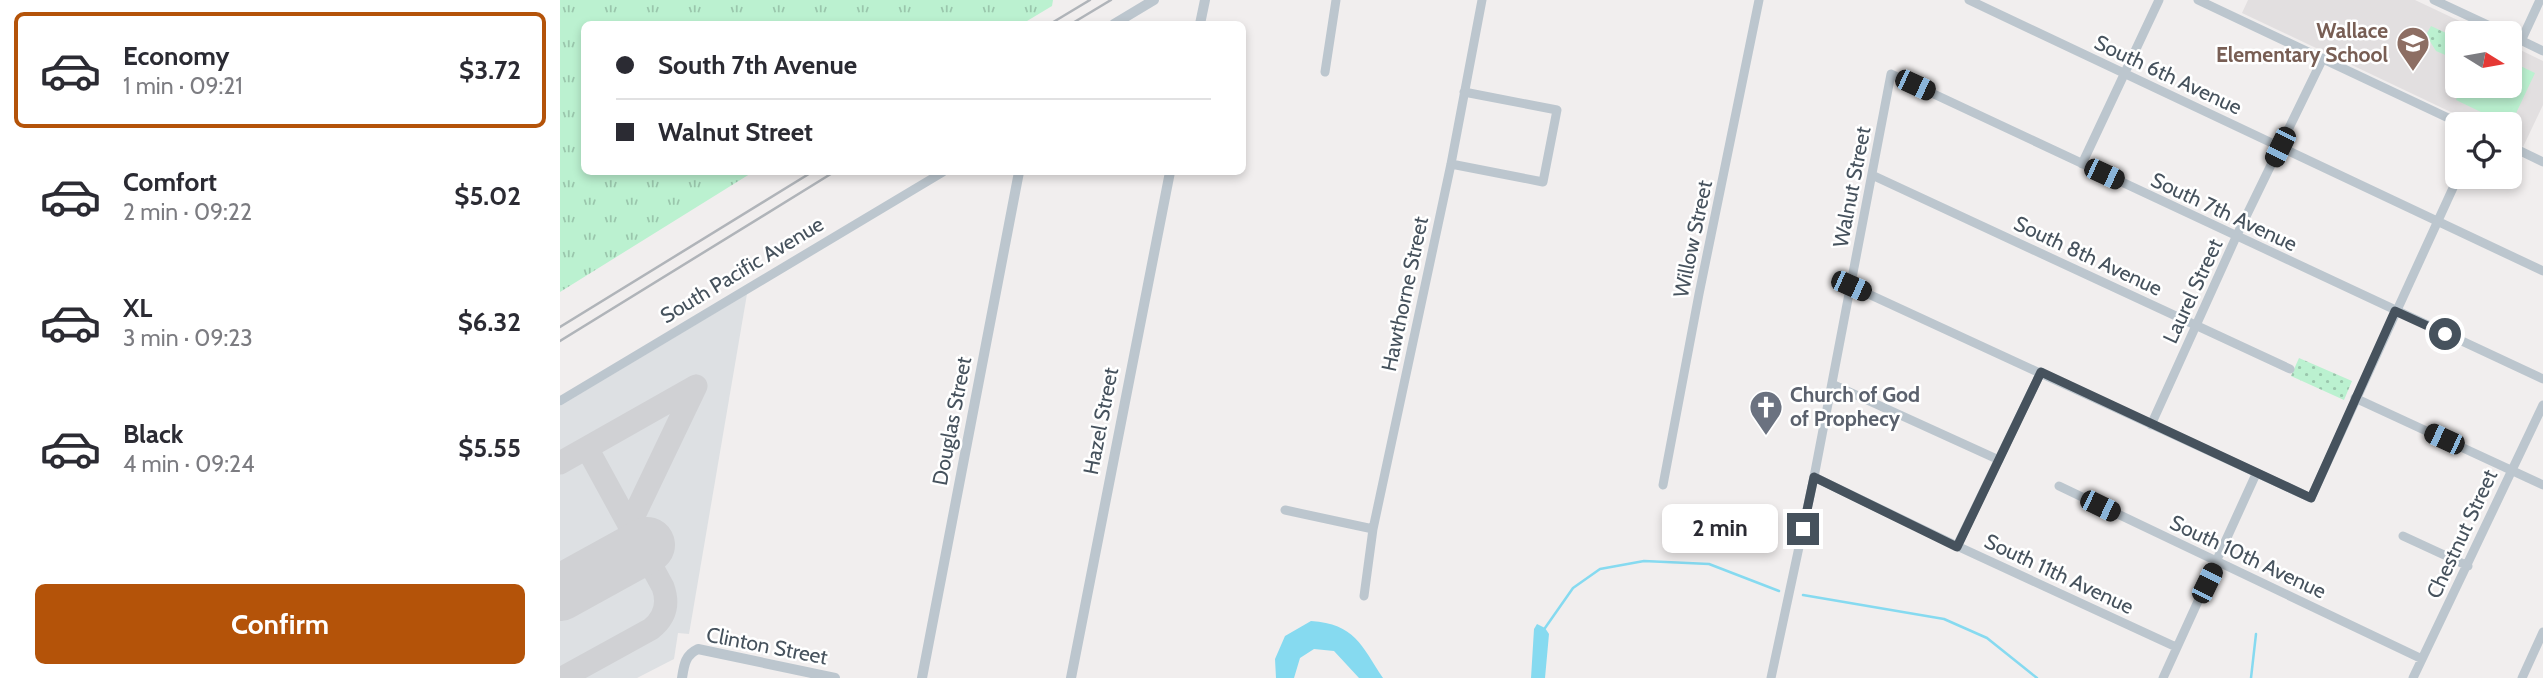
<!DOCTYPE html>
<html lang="en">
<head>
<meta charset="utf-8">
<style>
  body { margin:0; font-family:Cabin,sans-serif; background:#f7f7f7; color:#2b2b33; height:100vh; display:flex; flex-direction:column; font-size:26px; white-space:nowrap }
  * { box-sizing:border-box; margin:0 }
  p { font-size:23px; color:#7c7c81 }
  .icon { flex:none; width:38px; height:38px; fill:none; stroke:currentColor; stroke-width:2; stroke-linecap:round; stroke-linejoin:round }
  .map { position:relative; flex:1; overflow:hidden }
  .side { display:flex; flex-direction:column; background:#fff; width:560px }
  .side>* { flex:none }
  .banner { position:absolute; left:21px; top:21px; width:665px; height:154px; border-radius:10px; box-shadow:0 4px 10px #0003; display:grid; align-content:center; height:154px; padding:0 35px; background:#fff }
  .needle { width:46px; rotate:101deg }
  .fabs { position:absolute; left:1885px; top:21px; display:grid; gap:14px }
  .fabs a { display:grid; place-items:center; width:77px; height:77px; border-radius:10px; background:#fff; box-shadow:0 4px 10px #0003; font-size:35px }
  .end { position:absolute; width:32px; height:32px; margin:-16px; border:9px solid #46525d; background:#fff; box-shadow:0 0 0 4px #fff }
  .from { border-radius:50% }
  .bubble { position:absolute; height:49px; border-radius:10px; background:#fff; box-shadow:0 4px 10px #0003; font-size:23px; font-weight:800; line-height:49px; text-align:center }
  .car { position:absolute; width:21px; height:42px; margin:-21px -10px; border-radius:9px; box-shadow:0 0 5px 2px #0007; background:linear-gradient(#222 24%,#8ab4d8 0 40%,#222 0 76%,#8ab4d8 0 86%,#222 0) }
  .banner b { display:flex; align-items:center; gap:24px; height:66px; font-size:26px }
  .banner b+b { border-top:2px solid #e1e1e2 }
  .banner i { width:18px; height:18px; background:#2b2b33 }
  ul { padding:12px 0 0; list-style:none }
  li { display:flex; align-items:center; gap:21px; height:116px; margin:0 14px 10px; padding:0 21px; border:4px solid transparent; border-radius:10px }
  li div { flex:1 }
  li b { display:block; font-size:26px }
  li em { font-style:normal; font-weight:800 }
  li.on { border-color:#b45309 }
  li>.icon { width:63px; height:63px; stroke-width:1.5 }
  .primary-button { display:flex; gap:14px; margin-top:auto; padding:14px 35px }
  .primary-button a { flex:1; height:80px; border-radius:10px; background:#b45309; color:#fff; font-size:28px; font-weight:800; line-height:80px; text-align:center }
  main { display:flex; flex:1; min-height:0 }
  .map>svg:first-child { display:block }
  .education { fill:#e2dfe0 }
  .airport { fill:#dde0e3 }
  .grass { fill:url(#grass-tufts) }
  .park { fill:url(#park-dots) }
  .pitch { fill:#bbf1d0 }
  .water { fill:#86daf0 }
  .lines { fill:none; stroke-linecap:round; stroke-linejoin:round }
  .stream { stroke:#86daf0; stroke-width:2.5 }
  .taxiway { stroke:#d0d1d4; stroke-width:23 }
  .runway { stroke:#d0d1d4; stroke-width:56 }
  .minor { stroke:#bcc6ce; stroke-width:9 }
  .tertiary { stroke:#bcc6ce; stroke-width:10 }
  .rail { stroke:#b0b4b9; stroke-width:2.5 }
  .route { stroke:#46525d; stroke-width:9 }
  .labels { text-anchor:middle; stroke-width:5; stroke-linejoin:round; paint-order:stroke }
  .education-label { font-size:21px; font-weight:bold; fill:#785e54; stroke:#fff; text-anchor:end }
  .street-label { font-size:21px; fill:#46525d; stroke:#fff }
  .worship-label { font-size:21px; font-weight:bold; fill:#5b616d; stroke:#fff; text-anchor:start }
</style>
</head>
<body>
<main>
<section class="side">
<ul>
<li class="on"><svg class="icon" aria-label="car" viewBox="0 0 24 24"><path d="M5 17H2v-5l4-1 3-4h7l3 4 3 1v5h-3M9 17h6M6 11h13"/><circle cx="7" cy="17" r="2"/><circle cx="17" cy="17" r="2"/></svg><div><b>Economy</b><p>1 min · 09:21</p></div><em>$3.72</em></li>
<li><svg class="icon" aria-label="car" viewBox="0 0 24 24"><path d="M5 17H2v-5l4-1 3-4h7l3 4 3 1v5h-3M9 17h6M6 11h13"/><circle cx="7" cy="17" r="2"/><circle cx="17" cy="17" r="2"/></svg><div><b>Comfort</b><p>2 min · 09:22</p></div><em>$5.02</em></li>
<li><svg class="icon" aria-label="car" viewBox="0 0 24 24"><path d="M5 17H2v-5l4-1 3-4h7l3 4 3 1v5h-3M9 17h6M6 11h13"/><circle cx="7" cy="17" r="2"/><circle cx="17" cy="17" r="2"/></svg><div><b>XL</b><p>3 min · 09:23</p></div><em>$6.32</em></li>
<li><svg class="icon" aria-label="car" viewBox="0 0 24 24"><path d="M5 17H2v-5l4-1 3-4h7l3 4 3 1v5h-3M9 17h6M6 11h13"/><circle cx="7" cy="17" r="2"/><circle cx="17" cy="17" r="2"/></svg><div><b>Black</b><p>4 min · 09:24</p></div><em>$5.55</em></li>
</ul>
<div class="primary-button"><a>Confirm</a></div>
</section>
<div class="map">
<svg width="1983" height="678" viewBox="0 0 1983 678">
  <defs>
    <pattern id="grass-tufts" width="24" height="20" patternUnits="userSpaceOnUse" patternTransform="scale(1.75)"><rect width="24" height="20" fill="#bbf1d0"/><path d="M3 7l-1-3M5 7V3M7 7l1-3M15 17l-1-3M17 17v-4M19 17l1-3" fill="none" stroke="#9ac6ac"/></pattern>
    <pattern id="park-dots" width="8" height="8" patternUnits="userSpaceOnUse" patternTransform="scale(1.75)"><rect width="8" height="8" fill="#bbf1d0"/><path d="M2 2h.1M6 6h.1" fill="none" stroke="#9ac6ac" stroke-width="1.8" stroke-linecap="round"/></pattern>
  </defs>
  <rect width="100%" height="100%" fill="#f1eeee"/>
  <path class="education" d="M1688,0h167l70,33h-28v53h53v-41l33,16v44l-20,42 -13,-7v-16h-34l-234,-111z"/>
  <path class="airport" d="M187,294l-58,340 -11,-1 -4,26 -37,19h-77v-272z"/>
  <path class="grass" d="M0,0h493l-1,6 -30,18h-438v148h169l-193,120z"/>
  <path class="park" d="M1871,26l26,12v22l-21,-9 -10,-16z
    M1739,358l53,23 -8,19 -53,-24z"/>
  <path class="pitch" d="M1950,61l25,12 -25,53 -54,-26 6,-14h48z"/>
  <path class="water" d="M751,621c44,3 50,24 72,57h-24l-25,-27 -20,-2 -14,9 -6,20h-18l-1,-19 10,-23z
    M977,624l8,4 4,6 -4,44h-14l3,-49z"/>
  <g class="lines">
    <path class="stream" d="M1243,595l141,24 43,19 50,40
      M985,628l28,-40 27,-19 44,-8 65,3 70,27
      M1691,678l5,-44"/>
    <path class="taxiway" d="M0,463l136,-77
      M69,526l67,-140
      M2,678l89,-49c14,-11 18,-25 12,-42l-76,-139"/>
    <path class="runway" d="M0,593l87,-48"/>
    <path class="minor" d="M1409,0l574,271
      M1638,0l263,124
      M1874,0l71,33
      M1950,35l33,16
      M1961,41l19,-41
      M765,72l11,-72
      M1950,146l33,16
      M891,164l92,18 14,-72 -93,-18
      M1522,164l77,-164
      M1312,175l418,194
      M1291,286l460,212 147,-321
      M1272,384l167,76
      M1795,398l188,87
      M0,401l383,-229
      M1591,425l85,-188 87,-179
      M1254,477l143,69 219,101
      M1103,485l36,-191 60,-294
      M1499,486l363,173
      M725,510l88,19
      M1843,536l65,30
      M1397,546l84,-174
      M804,596l9,-67 78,-365 31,-164
      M1211,678l43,-201 77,-403 652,305
      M1603,678l93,-204
      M1853,678l130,-273
      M1962,678l21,-46"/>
    <path class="tertiary" d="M554,24l40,-24
      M640,24l5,-24
      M122,678c2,-13 3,-23 16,-29l137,29
      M362,678l97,-506
      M511,678l99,-506"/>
    <path class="rail" d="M490,24l40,-24
      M511,24l40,-24
      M0,327l252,-155
      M0,341l274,-169"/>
  </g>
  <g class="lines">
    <path class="route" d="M1243,529l11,-52 143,70 84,-175 270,126 84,-187 50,23"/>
  </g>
  <defs>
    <symbol id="school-pin" viewBox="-11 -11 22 30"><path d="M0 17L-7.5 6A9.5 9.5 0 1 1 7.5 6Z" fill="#8d6e63" stroke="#fff"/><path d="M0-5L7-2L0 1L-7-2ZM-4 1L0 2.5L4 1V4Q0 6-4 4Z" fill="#fff"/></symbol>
    <symbol id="church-pin" viewBox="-11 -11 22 30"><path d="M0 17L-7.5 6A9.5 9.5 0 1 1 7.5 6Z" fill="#6b7280" stroke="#fff"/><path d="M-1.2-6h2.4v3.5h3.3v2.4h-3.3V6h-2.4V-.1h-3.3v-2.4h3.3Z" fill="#fff"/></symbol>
  </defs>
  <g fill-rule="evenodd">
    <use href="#school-pin" x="1834" y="24" width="38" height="52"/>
    <use href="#church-pin" x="1187" y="388" width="38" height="52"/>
  </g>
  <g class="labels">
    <g class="education-label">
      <text x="1828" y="38">Wallace<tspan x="1828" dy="24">Elementary School</tspan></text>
    </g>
    <g class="street-label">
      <text transform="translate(1608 75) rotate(25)" y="7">South 6th Avenue</text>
      <text transform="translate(1292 187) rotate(-79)" y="7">Walnut Street</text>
      <text transform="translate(1664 212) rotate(25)" y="7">South 7th Avenue</text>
      <text transform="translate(1133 239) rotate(-78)" y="7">Willow Street</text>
      <text transform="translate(1528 256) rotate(25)" y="7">South 8th Avenue</text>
      <text transform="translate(182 270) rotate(-31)" y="7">South Pacific Avenue</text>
      <text transform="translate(1633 291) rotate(-65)" y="7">Laurel Street</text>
      <text transform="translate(845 294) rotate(-78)" y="7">Hawthorne Street</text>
      <text transform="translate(392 421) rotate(-79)" y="7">Douglas Street</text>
      <text transform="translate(541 421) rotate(-79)" y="7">Hazel Street</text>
      <text transform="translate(1902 534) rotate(-65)" y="7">Chestnut Street</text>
      <text transform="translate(1688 557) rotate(25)" y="7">South 10th Avenue</text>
      <text transform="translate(1499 574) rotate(25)" y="7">South 11th Avenue</text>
      <text transform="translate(207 646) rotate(11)" y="7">Clinton Street</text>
    </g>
    <g class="worship-label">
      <text x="1230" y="402">Church of God<tspan x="1230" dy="24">of Prophecy</tspan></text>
    </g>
  </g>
</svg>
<div class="fabs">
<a><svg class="needle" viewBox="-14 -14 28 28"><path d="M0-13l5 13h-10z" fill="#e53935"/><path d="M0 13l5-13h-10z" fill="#7c7c81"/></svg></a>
<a><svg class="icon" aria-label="locate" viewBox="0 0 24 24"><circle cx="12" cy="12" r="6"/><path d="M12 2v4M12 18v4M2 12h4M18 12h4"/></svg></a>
</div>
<i class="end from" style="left:1885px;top:334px"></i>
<i class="end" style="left:1243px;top:529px"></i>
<div class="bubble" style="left:1102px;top:504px;width:116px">2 min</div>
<i class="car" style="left:1355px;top:85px;rotate:115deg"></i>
<i class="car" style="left:1720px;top:147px;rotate:206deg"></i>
<i class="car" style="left:1544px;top:174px;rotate:115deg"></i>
<i class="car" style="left:1291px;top:286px;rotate:114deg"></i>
<i class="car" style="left:1884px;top:439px;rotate:295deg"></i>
<i class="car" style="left:1540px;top:506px;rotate:116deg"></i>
<i class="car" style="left:1647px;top:583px;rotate:26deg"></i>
<div class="banner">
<b><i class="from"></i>South 7th Avenue</b>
<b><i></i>Walnut Street</b>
</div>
</div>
</main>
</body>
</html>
